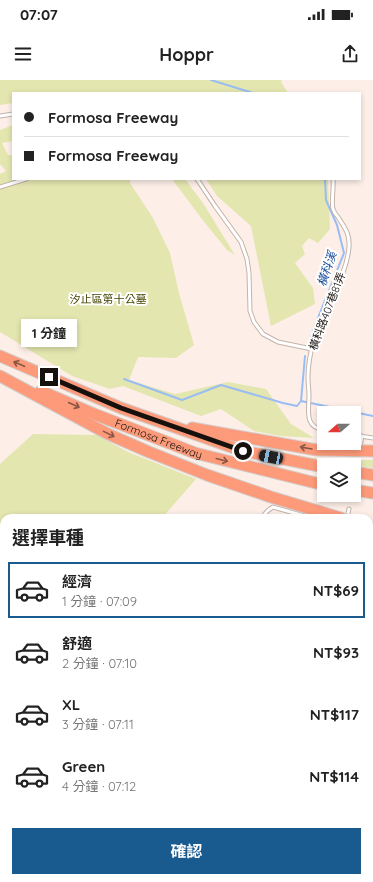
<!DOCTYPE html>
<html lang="zh-TW">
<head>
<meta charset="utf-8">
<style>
  body { margin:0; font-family:Quicksand,"Noto Sans TC",sans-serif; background:#f2f2f2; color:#222; height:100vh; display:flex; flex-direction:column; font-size:15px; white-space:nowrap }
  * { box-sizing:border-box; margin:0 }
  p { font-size:13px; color:#767676 }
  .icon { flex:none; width:22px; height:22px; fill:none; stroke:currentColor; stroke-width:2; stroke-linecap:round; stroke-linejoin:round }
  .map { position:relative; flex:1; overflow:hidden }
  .sheet { position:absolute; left:0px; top:434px; width:373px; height:368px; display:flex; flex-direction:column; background:#fff; border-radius:12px 12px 0 0; box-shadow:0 2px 6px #0003 }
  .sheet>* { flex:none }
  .hud { position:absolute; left:12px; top:12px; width:349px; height:88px; border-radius:0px; box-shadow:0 2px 6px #0003; display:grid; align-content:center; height:88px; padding:0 12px; background:#fff }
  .needle { width:26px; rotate:249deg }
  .tools { position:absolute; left:317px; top:326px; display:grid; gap:8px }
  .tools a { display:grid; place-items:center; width:44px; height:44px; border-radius:0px; background:#fff; box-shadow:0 2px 6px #0003; font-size:20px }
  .end { position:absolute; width:18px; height:18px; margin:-9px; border:5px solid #17110e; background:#fff; box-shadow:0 0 0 2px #fff }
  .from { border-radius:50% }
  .bubble { position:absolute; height:28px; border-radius:0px; background:#fff; box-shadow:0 2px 6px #0003; font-size:13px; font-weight:700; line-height:28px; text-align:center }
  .car { position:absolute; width:12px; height:24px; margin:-12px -6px; border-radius:5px; box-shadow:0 0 3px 1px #0007; background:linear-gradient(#222 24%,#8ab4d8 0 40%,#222 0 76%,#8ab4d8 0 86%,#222 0) }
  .hud b { display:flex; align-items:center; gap:14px; height:38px; font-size:15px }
  .hud b+b { border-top:1px solid #e0e0e0 }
  .hud i { width:10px; height:10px; background:#222 }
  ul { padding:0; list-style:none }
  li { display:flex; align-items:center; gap:12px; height:56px; margin:0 8px 6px; padding:0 4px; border:2px solid transparent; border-radius:0px }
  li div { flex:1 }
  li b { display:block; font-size:15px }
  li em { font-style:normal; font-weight:700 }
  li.selected { border-color:#195a8f }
  li>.icon { width:36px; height:36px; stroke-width:1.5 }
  h2 { padding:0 12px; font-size:18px; line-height:48px }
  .action { display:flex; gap:8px; margin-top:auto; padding:8px 12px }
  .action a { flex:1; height:46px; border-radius:0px; background:#195a8f; color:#fff; font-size:16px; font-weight:700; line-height:46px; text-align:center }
  .status { display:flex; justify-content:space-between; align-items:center; height:28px; padding:0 20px; background:#fff; direction:ltr }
  .status svg { height:11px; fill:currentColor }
  header { display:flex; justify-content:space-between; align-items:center; height:52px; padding:0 12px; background:#fff; font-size:18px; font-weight:700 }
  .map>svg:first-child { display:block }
  .green { fill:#e3e6af }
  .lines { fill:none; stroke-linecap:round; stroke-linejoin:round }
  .stream { stroke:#99bcf3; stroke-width:2 }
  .service-casing { stroke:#c4b3aa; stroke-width:5 }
  .minor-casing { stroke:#c4b3aa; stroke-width:8 }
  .motorway-casing { stroke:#d1cfcf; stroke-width:13 }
  .service { stroke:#fff; stroke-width:3 }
  .minor { stroke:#fff; stroke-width:6 }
  .motorway { stroke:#fd9a7a; stroke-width:11 }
  .oneway { stroke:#8a5644 }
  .route { stroke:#17110e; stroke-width:5 }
  .labels { text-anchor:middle; stroke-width:4; stroke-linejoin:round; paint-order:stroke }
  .park-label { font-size:11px; fill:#444500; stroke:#fff }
  .street-label { font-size:11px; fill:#17110e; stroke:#fff }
  .water-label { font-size:12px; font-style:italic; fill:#184b99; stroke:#fff }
</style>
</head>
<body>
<div class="status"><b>07:07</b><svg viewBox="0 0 49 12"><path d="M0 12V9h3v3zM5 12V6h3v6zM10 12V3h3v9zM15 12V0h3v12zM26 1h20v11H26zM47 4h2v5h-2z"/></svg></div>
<header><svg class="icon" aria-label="menu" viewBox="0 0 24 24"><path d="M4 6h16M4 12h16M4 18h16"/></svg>Hoppr<svg class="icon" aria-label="share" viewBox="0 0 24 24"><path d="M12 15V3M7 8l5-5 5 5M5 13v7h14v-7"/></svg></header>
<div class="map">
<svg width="373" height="802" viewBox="0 0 373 802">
  <rect width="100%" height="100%" fill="#fdefe8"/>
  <path class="green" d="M0,0h282l-1,2 7,11h-275v10l-13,2z
    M13,45v16l-11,2 6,12h5v24h117v4l23,35 17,35 9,40 15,52 -18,13 -38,-1 -9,23 46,14 53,-12 38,7 25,35 23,14 -34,-2 -26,-5 -33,-22 -20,7 -78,-30 -13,3 -38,-13 -72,-44v-158l6,-3 -6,-7v-34z
    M172,99h13l18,24 32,52 -8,-5 -22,-27z
    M206,99h122l2,50 -12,14 -9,-5 -7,8 3,8 -10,9 18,25 2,16 -44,22 -20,-100 -34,-30z
    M33,354l64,1 31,17 68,27 -34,39h-158v119l-4,3v-176z
    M303,377l38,3h32v8z
    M369,568h4v107l-4,6z
    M4,569v229h233l-8,4h-229v-229z
    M369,709l4,8v46l-3,9 3,4v26h-133l-1,-4h130z"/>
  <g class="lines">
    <path class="stream" d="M211,0l42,13
      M310,261l4,-13 30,-75 -7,-28 -11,-25 -1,-21
      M305,276l-4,45 72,15
      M124,299l58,21 39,-15 62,18 14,3 4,-5"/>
    <defs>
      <path id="service" d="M0,36l13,-2
        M197,99l18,27 26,36 6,17 2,14 1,38 4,11 9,12 15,8 34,7
        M0,107l26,-8
        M324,350c-20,-3 -15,-19 -15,-34 0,-6 -1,-12 -1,-18 0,-20 6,-41 14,-59 9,-23 25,-46 27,-72 1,-13 -4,-19 -11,-30 -2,-2 -4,-5 -5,-8 -2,-6 1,-21 0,-30
        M354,355l19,3
        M360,367l2,-11
        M263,438c1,-5 5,-8 10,-11l39,11
        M347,438l2,-9
        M369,455l4,1"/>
      <path id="minor" d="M369,446l4,1"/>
      <g id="motorway">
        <path d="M0,276l121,52 122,43 81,16"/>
        <path d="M0,296l108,58 41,18 58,23 64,22 70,21"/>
        <path id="s1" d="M41,311l53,23 101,39 129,32"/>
        <path d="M192,348l125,22 56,1"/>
        <path d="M354,392l19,3"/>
        <path d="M354,410l19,3"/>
      </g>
    </defs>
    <use href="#service" class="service-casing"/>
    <use href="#minor" class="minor-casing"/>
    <use href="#motorway" class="motorway-casing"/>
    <use href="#service" class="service"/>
    <use href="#minor" class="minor"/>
    <use href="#motorway" class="motorway"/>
  </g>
  <defs><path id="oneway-shaft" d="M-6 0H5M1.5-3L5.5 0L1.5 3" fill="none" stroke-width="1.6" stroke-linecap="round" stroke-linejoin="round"/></defs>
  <g class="oneway">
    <use href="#oneway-shaft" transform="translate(19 284) rotate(-157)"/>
    <use href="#oneway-shaft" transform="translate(74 325) rotate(24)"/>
    <use href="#oneway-shaft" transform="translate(109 354) rotate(26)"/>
    <use href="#oneway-shaft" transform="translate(306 368) rotate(-170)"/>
    <use href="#oneway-shaft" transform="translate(222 380) rotate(14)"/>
  </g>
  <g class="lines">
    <path class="route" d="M49,297l72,31 122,43"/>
  </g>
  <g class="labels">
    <g class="park-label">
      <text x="108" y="223">汐止區第十公墓</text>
    </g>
    <g class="street-label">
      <text transform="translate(327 231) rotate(-69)" y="4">橫科路407巷81弄</text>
      <text dy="4" stroke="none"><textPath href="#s1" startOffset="127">Formosa Freeway</textPath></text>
    </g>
    <g class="water-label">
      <text transform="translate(327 189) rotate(-71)" y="4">橫科溪</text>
    </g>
  </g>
</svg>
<div class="tools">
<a><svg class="needle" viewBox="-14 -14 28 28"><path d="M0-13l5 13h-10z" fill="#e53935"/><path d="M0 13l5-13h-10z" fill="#767676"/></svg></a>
<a><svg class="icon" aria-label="layers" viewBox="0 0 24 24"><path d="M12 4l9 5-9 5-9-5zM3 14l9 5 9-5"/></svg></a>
</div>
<i class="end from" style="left:243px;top:371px"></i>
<i class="end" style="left:49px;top:297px"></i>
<div class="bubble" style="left:21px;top:239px;width:56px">1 分鐘</div>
<i class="car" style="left:271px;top:377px;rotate:281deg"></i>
<div class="hud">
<b><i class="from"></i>Formosa Freeway</b>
<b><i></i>Formosa Freeway</b>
</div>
<section class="sheet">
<h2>選擇車種</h2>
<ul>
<li class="selected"><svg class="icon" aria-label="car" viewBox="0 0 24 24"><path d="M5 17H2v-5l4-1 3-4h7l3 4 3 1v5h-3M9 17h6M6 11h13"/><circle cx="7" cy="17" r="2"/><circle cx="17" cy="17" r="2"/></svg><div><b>經濟</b><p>1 分鐘 · 07:09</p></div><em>NT$69</em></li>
<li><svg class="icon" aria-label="car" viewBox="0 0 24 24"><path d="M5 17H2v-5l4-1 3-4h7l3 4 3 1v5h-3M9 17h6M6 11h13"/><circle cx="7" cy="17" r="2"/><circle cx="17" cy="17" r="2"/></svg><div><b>舒適</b><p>2 分鐘 · 07:10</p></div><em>NT$93</em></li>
<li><svg class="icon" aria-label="car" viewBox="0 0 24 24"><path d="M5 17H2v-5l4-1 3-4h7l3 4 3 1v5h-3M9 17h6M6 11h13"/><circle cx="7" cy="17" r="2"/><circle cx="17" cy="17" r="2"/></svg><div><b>XL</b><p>3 分鐘 · 07:11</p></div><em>NT$117</em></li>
<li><svg class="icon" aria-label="car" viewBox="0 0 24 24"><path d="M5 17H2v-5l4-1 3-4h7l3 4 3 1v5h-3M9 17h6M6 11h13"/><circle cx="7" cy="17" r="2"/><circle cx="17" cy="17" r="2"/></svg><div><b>Green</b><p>4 分鐘 · 07:12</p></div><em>NT$114</em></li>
</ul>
<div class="action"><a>確認</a></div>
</section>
</div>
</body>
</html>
